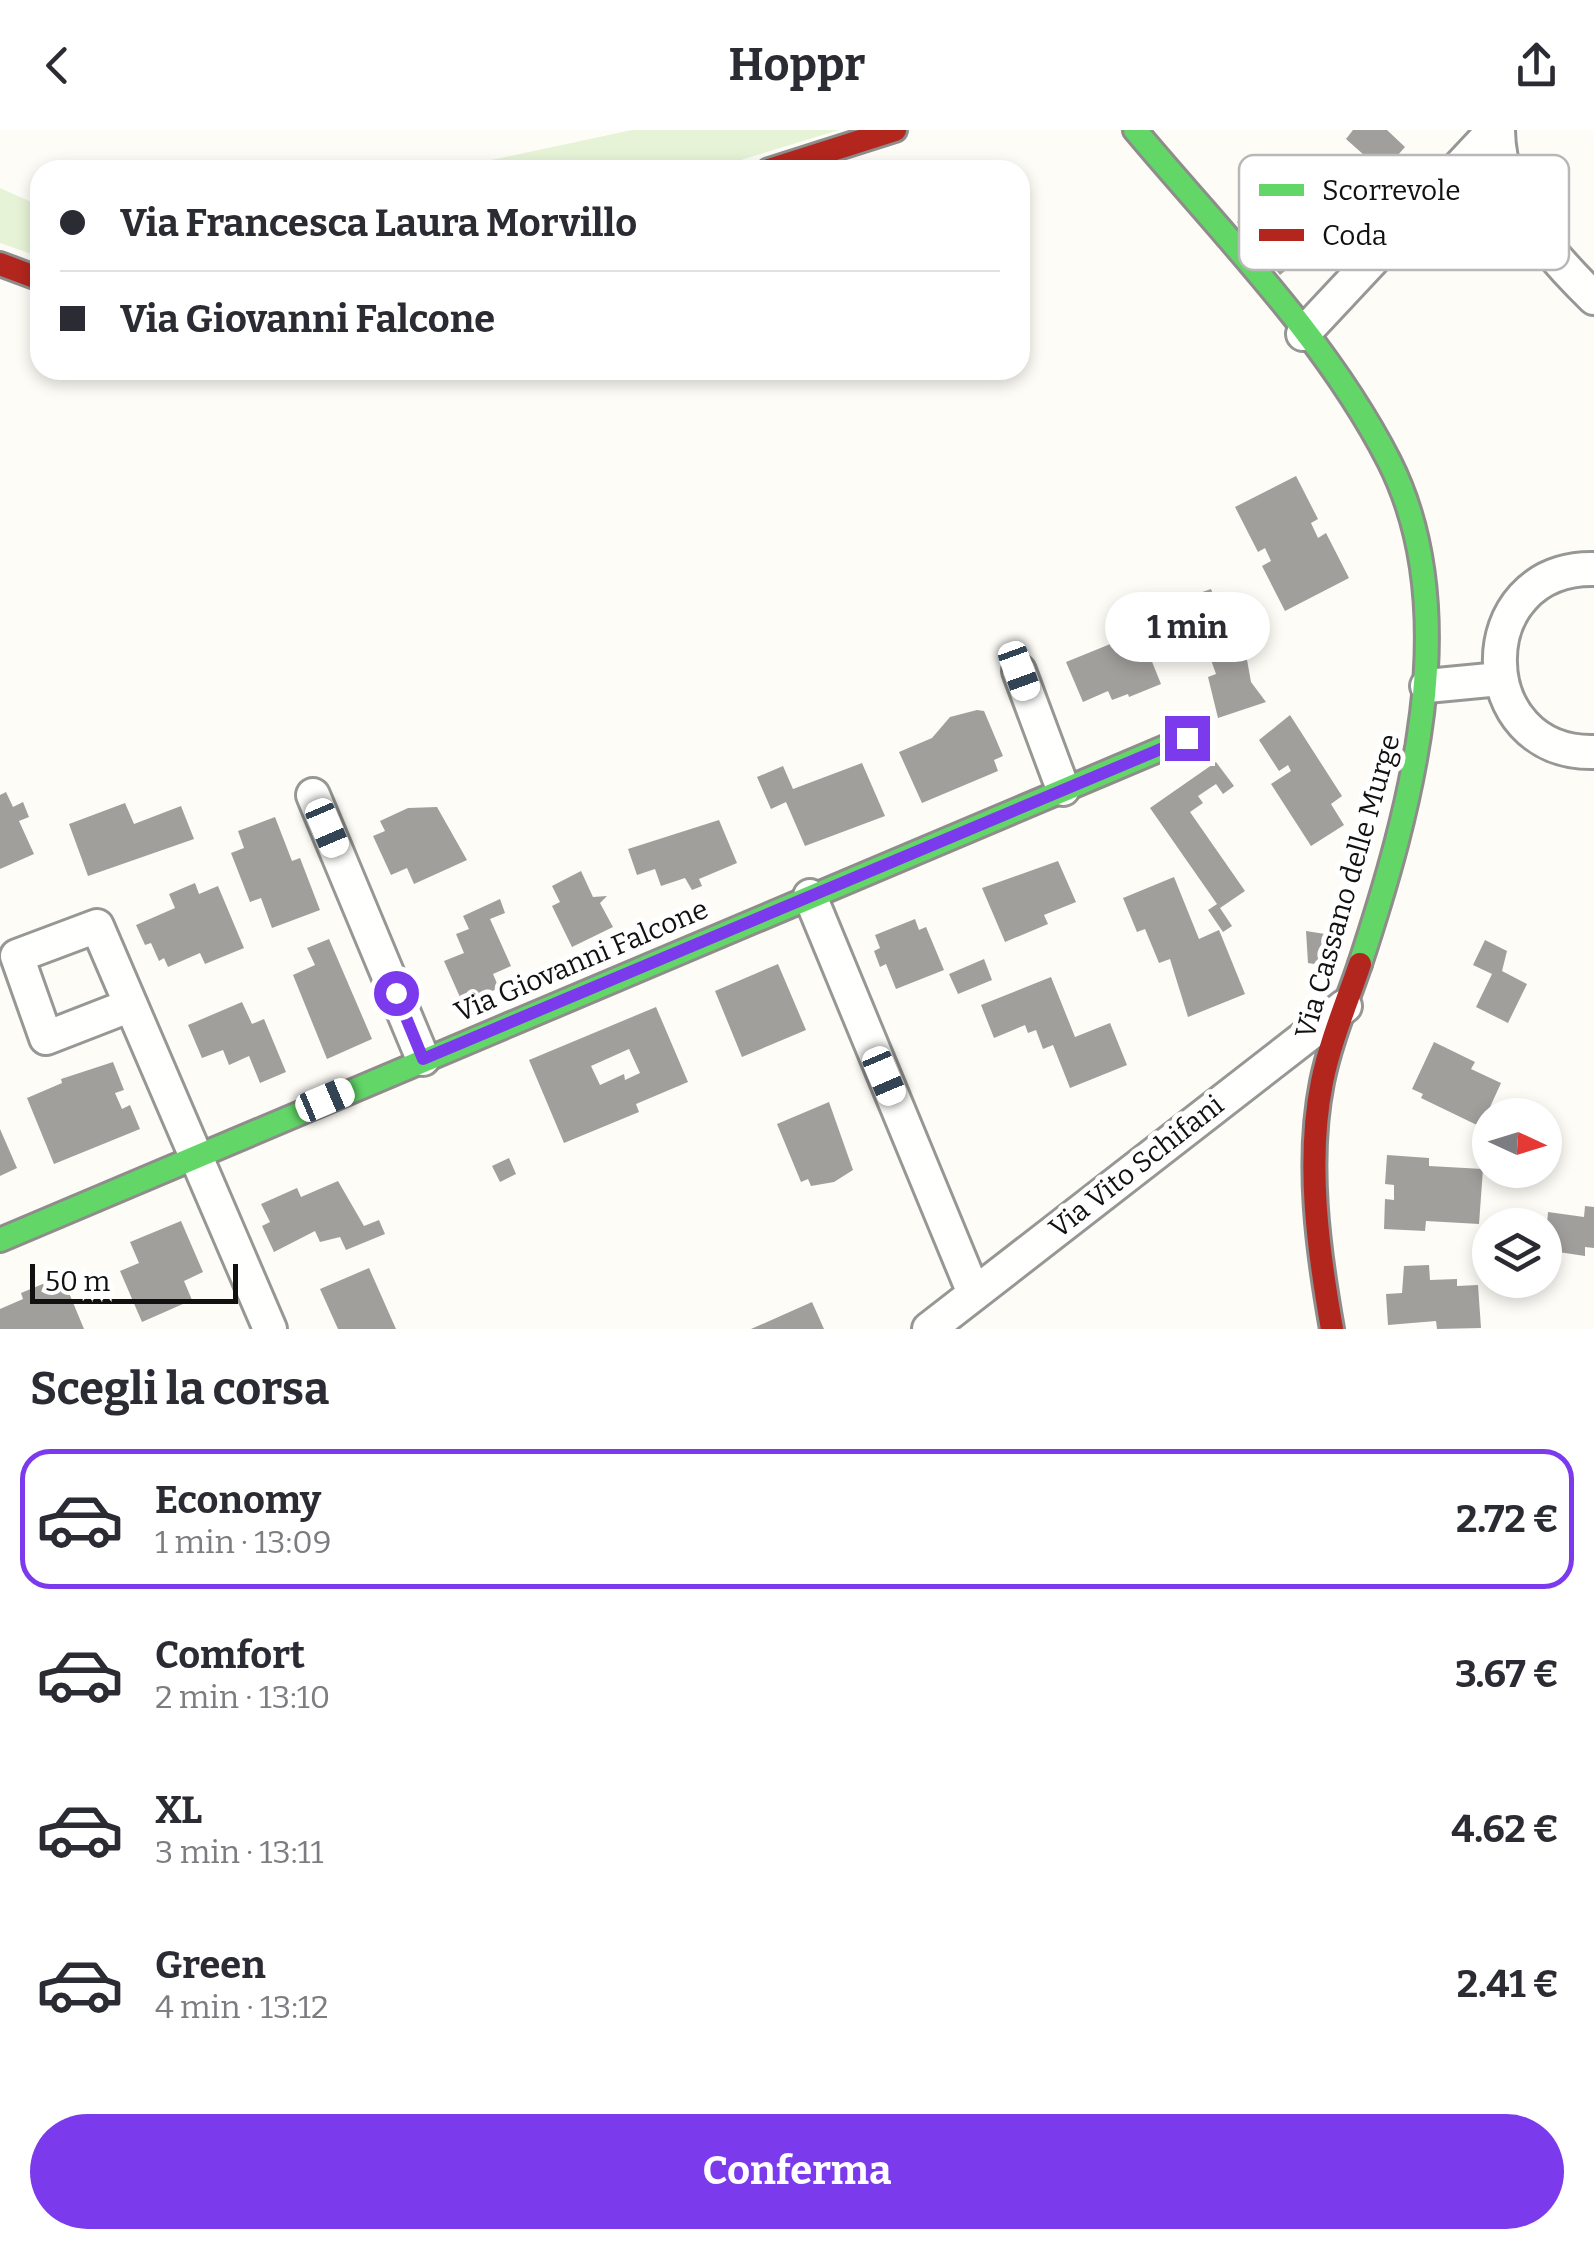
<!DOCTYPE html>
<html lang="it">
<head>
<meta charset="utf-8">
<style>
  body { margin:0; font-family:Bitter,serif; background:#f7f7f7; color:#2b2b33; height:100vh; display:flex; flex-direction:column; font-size:38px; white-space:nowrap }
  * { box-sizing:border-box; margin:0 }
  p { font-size:32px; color:#7c7c81 }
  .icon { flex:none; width:55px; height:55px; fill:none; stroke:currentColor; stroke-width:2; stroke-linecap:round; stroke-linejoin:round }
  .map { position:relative; height:1199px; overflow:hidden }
  .side { display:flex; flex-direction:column; background:#fff; flex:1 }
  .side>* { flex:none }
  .top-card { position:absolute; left:30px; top:30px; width:1000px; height:220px; border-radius:30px; box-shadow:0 5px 15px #0003; display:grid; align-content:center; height:220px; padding:0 30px; background:#fff }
  .needle { width:65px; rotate:94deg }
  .fabs { position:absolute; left:1472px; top:968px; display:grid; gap:20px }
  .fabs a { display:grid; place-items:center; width:90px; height:90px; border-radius:50%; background:#fff; box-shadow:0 5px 15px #0003; font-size:50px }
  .scale { position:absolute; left:30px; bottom:25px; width:208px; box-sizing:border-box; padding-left:10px; border:5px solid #111; border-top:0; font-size:28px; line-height:35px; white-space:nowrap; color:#111; -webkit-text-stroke:8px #fff; paint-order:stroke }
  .end { position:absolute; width:45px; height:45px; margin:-22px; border:12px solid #7c3aed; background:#fff; box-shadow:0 0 0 5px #fff }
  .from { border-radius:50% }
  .bubble { position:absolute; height:70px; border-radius:35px; background:#fff; box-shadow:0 5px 15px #0003; font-size:32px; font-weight:700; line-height:70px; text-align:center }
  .car { position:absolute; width:30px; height:60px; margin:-30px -15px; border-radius:12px; box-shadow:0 0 8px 2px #0007; background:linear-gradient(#fff 24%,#345 0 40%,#fff 0 76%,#345 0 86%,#fff 0) }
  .top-card b { display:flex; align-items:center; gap:35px; height:95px; font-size:38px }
  .top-card b+b { border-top:2px solid #e1e1e2 }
  .top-card i { width:25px; height:25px; background:#2b2b33 }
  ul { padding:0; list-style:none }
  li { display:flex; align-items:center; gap:30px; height:140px; margin:0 20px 15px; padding:0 10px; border:5px solid transparent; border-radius:30px }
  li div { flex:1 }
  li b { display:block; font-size:38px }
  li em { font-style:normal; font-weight:700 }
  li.selected { border-color:#7c3aed }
  li>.icon { width:90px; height:90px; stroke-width:1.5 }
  h2 { padding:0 30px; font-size:45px; line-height:120px }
  .action { display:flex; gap:20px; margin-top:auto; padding:20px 30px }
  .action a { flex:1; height:115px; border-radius:60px; background:#7c3aed; color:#fff; font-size:40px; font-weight:700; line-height:115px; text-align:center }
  header { display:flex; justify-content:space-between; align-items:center; height:130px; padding:0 30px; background:#fff; font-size:45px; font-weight:700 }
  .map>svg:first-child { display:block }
  .green { fill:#e7f3d7 }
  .building { fill:#a19f9c; fill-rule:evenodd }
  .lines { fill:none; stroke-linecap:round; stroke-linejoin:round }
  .street-casing { stroke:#979795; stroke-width:38 }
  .fast-casing { stroke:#8e8d8b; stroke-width:28 }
  .jam-casing { stroke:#8e8d8b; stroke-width:28 }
  .street { stroke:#fffffe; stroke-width:32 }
  .fast { stroke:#63d668; stroke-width:22 }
  .jam { stroke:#b3261e; stroke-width:22 }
  .route { stroke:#7c3aed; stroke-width:12 }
  .labels { text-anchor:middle; stroke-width:10; stroke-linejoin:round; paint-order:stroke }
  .street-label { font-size:28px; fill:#111; stroke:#fff }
  .key { fill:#fff; stroke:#b8b8b8; stroke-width:2.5 }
  .key-label { font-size:28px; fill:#111 }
</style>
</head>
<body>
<header><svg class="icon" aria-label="back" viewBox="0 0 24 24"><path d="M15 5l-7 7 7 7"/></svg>Hoppr<svg class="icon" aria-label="share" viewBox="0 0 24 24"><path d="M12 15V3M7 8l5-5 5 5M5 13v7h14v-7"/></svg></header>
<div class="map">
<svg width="1594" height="1199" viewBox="0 0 1594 1199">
  <rect width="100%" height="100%" fill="#fdfcf7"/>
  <path class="green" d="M632,0h207l-131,40h-264z
    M0,58l40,18v51l-40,-14z"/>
  <path class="building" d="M1353,0h34l18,17 -22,25 -37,-33z
    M1251,80l44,53 -15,12 -43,-53z
    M1296,346l22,43 -7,4 7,15 8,-5 23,45 -64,33 -23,-45 9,-5 -6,-13 -7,4 -23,-45z
    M1211,459l4,11 4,-2 20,59 7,-3 5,28 15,20 -48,16 -10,-41 8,-3 -10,-28 -11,4 -16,-50z
    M1140,502l21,52 -32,13 -1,-3 -16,6 -4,-9 -25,11 -17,-40z
    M977,580l7,1 19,45 -9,4 4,11 -76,32 -23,-51 33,-14 18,-21z
    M1290,585l52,81 -11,8 13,21 -33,21 -40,-62 20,-13 -3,-6 -9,6 -20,-31z
    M1216,632l18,24 -11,8 -7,-10 -18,12 5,7 -13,9 55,79 -25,17 12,18 -9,6 -15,-22 9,-6 -67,-96z
    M862,633l23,53 -80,30 -19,-44 -15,7 -14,-32 26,-11 10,23z
    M6,662l7,15 10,-5 6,15 -10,4 15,33 -34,15v-74z
    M125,673l9,21 47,-18 13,33 -106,37 -19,-52z
    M437,677l30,53 -53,24 -7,-16 -16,7 -18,-39 12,-5 -5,-10 28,-13z
    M275,687l17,44 8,-3 20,52 -48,18 -11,-30 -11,4 -19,-49 13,-5 -6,-17z
    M719,690l18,43 -38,16 3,7 -10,4 -7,-12 -24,8 -6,-17 -18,6 -9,-26z
    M1058,731l18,41 -32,13 4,9 -43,18 -23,-54z
    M581,741l12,26 14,-1 -7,7 13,24 -41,20 -20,-41 8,-4 -8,-16z
    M1174,747l25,62 20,-9 26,64 -57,23 -18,-58 -11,4 -14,-34 -8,3 -14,-34z
    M195,753l4,11 19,-8 26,62 -39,16 -5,-11 -32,14 -4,-9 -5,3 -8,-18 -6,2 -9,-20 39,-17 -6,-14z
    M500,769l5,14 -15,6 21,47 -18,8 6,14 -36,16 -19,-43 20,-8 -8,-19 13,-5 -6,-13z
    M915,789l4,11 7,-3 18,43 -48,19 -10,-25 -6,3 -6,-16 6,-3 -5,-13z
    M1306,801l32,5 -24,28 -6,-1z
    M329,809l43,100 -45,20 -34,-84 22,-10 -8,-17z
    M1485,810l22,11 -5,20 25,13 -19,39 -32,-16 16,-33 -19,-9z
    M984,829l8,21 -34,14 -9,-20z
    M778,834l28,66 -64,27 -27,-66z
    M1051,847l24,60 35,-14 17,42 -57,23 -17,-43 -10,4 -7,-19 -8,3 -3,-8 -31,13 -13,-33z
    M242,872l10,22 12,-5 22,53 -26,11 -11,-27 -20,9 -6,-15 -21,8 -14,-33z
    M656,877l32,75 -52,22 3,8 -75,31 -35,-83zM629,919l11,24 -15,7 -1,-6 -24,11 -9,-19z
    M1434,912l41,20 -4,7 30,14 -20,44 -60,-29 2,-4 -11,-5z
    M113,932l11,28 -9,3 7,16 8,-4 10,24 -86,35 -27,-66 35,-15 -1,-4z
    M829,972l24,68 -19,12 -23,4 -3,-7 -7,3 -24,-58z
    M0,999l17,39 -17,8z
    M1387,1025l42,3v8l54,3 -4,55 -53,-3 -1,10 -41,-2 1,-30 9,1v-15l-9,-1z
    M509,1028l7,16 -16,8 -8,-16z
    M338,1051l26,45 15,-6 6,14 -39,16 -6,-13 -20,5 -5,-11 -41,21 -12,-26 8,-4 -9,-18 36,-16 4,9z
    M1585,1076l9,1v41l-9,-1v9l-40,-6 3,-38 36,5z
    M181,1091l22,51 -19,9 8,19 -50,22 -22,-51 19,-8 -9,-21z
    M1429,1135l1,15 27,-1v7l21,-1 3,43 -44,1 -1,-8 -48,4 -2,-31 16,-1 2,-27z
    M369,1138l27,61h-58l-18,-40z
    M62,1146l22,53h-84v-20l23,-10 -2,-6z
    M812,1172l12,27h-73z"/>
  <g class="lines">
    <defs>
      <path id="street" d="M1498,0c0,67 50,123 96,168
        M1303,204l191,-204
        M1594,439c-127,-2 -124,186 0,183
        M1019,541l44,118
        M1427,556l73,-7
        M313,665l110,264
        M810,766l163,395
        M131,875l-85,33 -29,-82 80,-30c58,134 115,269 173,403
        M929,1199l416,-323"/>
      <path id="fast" d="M1135,0c88,105 191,208 254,331 77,152 21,351 -29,503
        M0,1110l1187,-502"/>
      <path id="jam" d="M769,40l126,-40
        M0,134l40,15
        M1332,1199c-14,-79 -26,-167 -10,-247 8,-40 25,-80 38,-118"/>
    </defs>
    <use href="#street" class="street-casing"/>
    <use href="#fast" class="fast-casing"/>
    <use href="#jam" class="jam-casing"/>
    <use href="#street" class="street"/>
    <use href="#fast" class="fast"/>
    <use href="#jam" class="jam"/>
  </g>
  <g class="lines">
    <path class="route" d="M396,863l27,66 764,-321"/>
  </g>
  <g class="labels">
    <g class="street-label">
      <text transform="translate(1347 756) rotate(-74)" y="10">Via Cassano delle Murge</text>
      <text transform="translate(581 830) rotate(-23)" y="10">Via Giovanni Falcone</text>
      <text transform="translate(1136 1036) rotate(-38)" y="10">Via Vito Schifani</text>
    </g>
  </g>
  <rect x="1239" y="25" width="330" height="115" rx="15" class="key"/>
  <rect x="1259" y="54" width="45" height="12" fill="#63d668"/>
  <rect x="1259" y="99" width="45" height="12" fill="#b3261e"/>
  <g class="key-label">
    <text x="1322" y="70">Scorrevole</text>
    <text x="1322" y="115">Coda</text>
  </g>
</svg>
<div class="fabs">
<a><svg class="needle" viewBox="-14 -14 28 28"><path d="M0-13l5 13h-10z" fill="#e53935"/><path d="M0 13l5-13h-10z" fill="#7c7c81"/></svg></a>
<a><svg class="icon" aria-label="layers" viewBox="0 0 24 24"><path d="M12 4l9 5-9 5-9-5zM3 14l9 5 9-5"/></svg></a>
</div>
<div class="scale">50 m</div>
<i class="end from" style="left:396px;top:863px"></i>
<i class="end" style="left:1187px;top:608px"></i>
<div class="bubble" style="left:1105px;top:462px;width:165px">1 min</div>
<i class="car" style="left:1019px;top:541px;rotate:160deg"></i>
<i class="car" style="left:327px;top:698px;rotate:157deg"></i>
<i class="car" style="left:884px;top:946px;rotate:157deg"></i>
<i class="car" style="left:325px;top:970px;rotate:67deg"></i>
<div class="top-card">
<b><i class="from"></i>Via Francesca Laura Morvillo</b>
<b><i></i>Via Giovanni Falcone</b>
</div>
</div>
<section class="side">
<h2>Scegli la corsa</h2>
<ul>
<li class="selected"><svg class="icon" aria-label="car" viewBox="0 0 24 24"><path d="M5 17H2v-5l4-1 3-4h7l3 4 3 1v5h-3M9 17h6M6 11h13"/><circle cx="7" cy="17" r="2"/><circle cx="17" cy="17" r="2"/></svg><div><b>Economy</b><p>1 min · 13:09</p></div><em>2.72 €</em></li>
<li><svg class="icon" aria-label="car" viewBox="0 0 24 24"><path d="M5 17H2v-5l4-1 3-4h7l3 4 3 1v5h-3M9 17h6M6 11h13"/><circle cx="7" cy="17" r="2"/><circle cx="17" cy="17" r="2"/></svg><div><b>Comfort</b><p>2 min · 13:10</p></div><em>3.67 €</em></li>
<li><svg class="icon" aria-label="car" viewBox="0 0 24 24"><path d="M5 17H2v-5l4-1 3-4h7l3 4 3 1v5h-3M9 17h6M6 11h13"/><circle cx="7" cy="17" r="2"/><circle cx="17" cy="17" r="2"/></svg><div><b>XL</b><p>3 min · 13:11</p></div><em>4.62 €</em></li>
<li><svg class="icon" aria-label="car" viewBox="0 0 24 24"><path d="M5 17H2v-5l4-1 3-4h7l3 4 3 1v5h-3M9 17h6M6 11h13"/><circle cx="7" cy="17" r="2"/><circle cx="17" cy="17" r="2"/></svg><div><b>Green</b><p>4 min · 13:12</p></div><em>2.41 €</em></li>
</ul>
<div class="action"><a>Conferma</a></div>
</section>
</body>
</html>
